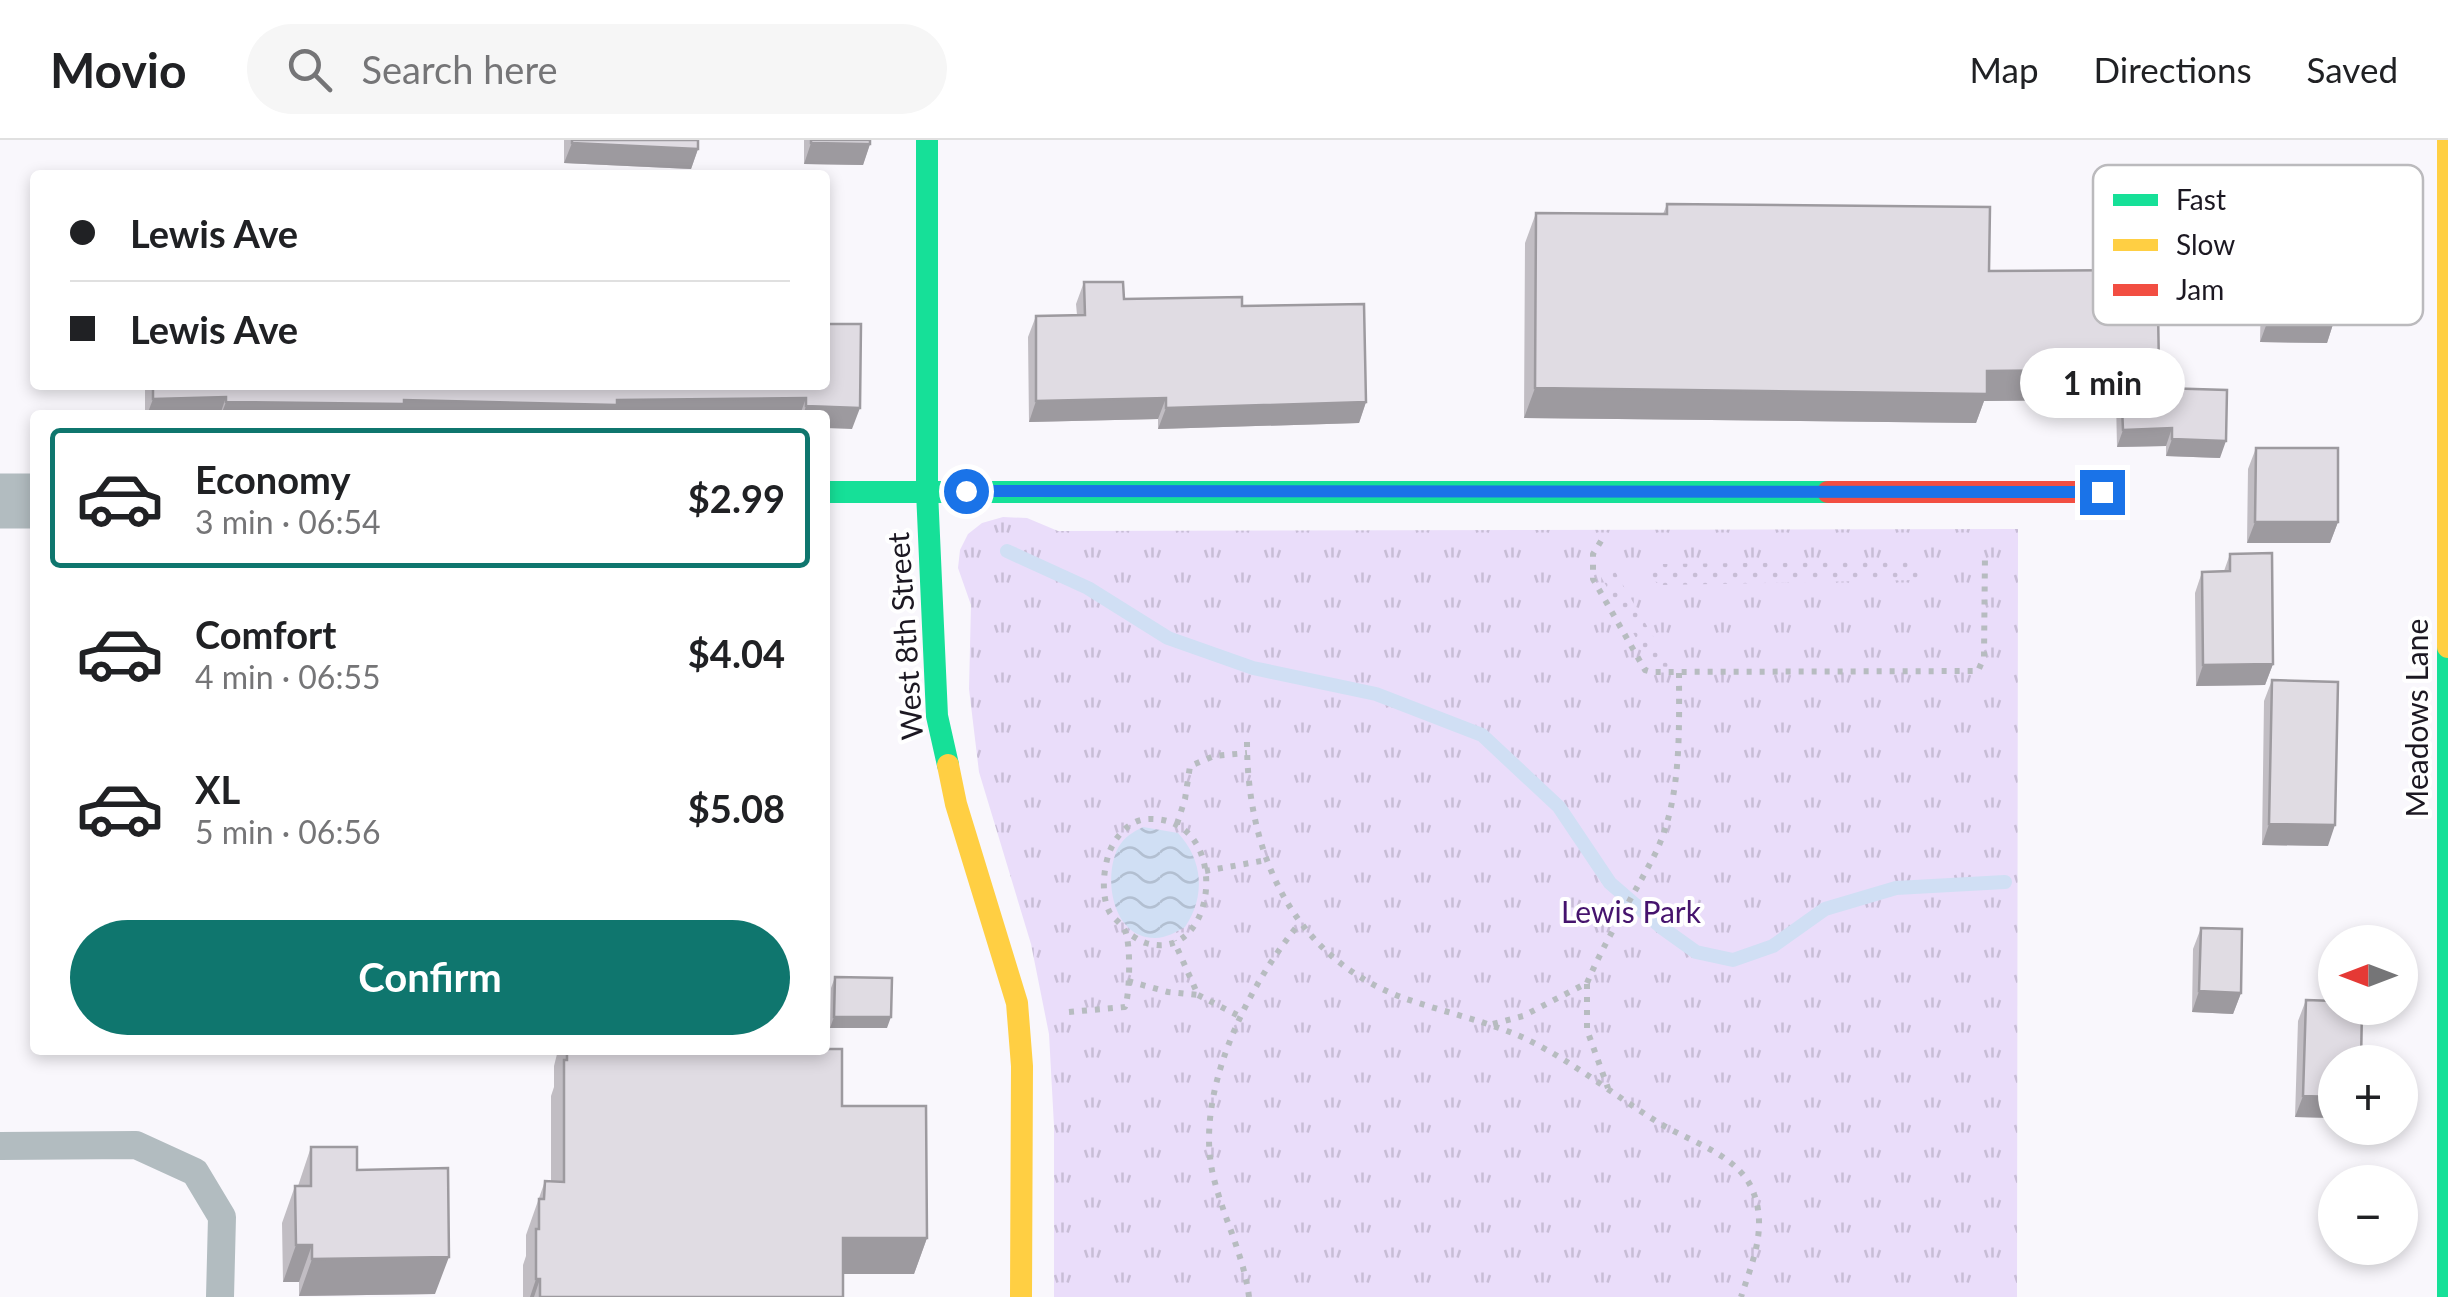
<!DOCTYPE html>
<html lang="en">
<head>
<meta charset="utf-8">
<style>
  body { margin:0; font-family:Lato,sans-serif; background:#f6f6f6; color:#202124; height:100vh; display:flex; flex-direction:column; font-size:38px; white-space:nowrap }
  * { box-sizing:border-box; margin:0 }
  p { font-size:32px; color:#757577 }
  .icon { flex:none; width:55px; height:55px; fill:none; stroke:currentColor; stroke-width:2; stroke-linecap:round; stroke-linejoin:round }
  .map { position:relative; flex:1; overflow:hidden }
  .details { position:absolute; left:30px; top:270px; width:800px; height:645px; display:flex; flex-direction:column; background:#fff; border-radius:10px; box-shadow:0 5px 15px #0003 }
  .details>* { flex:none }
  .hud { position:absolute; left:30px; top:30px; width:800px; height:220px; border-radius:10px; box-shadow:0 5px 15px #0003; display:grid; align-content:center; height:220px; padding:0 40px; background:#fff }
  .needle { width:65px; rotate:270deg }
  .fabs { position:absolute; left:2318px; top:785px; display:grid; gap:20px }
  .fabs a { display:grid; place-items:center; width:100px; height:100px; border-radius:50%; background:#fff; box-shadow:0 5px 15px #0003; font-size:50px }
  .end { position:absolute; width:45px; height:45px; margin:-22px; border:12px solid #1a73e8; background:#fff; box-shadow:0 0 0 5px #fff }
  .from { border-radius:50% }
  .bubble { position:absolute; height:70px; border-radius:35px; background:#fff; box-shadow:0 5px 15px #0003; font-size:32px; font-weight:700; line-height:70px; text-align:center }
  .hud b { display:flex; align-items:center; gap:35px; height:95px; font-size:38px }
  .hud b+b { border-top:2px solid #e0e0e0 }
  .hud i { width:25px; height:25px; background:#202124 }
  ul { padding:18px 0 0; list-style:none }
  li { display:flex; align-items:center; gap:30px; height:140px; margin:0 20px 15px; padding:0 20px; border:5px solid transparent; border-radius:10px }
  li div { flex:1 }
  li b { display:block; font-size:38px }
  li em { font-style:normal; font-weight:700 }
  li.current { border-color:#0f766e }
  li>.icon { width:90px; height:90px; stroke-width:1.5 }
  .cta { display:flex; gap:20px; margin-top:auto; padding:20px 40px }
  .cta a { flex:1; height:115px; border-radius:60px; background:#0f766e; color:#fff; font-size:40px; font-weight:700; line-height:115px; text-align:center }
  header { display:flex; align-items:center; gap:60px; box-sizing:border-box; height:140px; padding:0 50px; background:#fff; border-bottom:2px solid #e0e0e0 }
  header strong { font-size:48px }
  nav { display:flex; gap:55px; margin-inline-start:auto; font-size:35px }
  .search { width:700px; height:90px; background:#f6f6f6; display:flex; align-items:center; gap:25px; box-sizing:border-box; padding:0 35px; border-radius:55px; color:#757577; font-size:38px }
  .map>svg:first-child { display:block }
  .park { fill:url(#park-tufts) }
  .garden { fill:url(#garden-dots) }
  .water { fill:url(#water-waves) }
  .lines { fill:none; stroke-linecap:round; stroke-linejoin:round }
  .stream { stroke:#d0dff4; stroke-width:14 }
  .path { stroke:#b7bcc0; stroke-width:6; stroke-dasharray:5 8; stroke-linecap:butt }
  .lane { stroke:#b2bcc0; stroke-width:28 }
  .street { stroke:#b2bcc0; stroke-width:55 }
  .fast { stroke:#16e098; stroke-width:22 }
  .slow { stroke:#ffcf43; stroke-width:22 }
  .jam { stroke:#f24e42; stroke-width:22 }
  .wall { fill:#c1bdc3 }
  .shaded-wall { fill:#9d9a9f }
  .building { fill:#e0dce3; stroke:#9d9a9f; stroke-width:2.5 }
  .route { stroke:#1a73e8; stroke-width:12 }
  .labels { text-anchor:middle; stroke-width:8; stroke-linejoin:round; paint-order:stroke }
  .street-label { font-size:30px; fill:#1c1822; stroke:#fff }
  .park-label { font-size:30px; fill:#45136d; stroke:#fff }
  .key { fill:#fff; stroke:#bbbabd; stroke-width:2.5 }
  .key-label { font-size:28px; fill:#1c1822 }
</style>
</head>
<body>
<header>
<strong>Movio</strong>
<div class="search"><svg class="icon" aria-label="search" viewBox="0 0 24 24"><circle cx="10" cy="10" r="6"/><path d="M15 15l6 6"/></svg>Search here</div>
<nav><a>Map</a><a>Directions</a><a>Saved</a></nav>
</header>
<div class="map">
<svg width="2448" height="1157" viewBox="0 0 2448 1157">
  <defs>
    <pattern id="park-tufts" width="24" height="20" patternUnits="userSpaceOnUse" patternTransform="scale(2.5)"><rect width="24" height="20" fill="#eaddfa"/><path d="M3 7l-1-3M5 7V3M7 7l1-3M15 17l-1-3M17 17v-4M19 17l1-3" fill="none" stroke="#c8bdd6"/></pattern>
    <pattern id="garden-dots" width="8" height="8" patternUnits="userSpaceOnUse" patternTransform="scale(2.5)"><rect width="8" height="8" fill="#eaddfa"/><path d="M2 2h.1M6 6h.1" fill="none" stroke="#c8bdd6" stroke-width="1.8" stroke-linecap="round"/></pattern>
    <pattern id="water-waves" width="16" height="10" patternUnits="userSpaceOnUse" patternTransform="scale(2.5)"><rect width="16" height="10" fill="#d0dff4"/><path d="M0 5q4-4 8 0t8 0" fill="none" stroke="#b2bfd1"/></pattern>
  </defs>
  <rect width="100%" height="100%" fill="#f9f7fc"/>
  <path class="park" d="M1003,377l24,1 31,13 960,-2 -1,768h-963v-171l-5,-92 -18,-90 -52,-172 -10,-83 2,-84 -13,-37 2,-18 8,-16 14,-11z"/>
  <path class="garden" d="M1914,421l13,12 -11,7 -255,5 -12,-8 14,-13z
    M1596,428h17l58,99 -19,-1z"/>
  <path class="water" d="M1143,687l35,6c25,27 28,63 7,94 -9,5 -19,11 -30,11 -43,0 -52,-61 -37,-90 6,-11 15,-16 25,-21z"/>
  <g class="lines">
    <path class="stream" d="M1007,411l81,37 80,50 85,30 123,26 106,41 77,72 51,76 51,44 35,25 37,8 40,-14 52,-37 71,-21 109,-6"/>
    <path class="path" d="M1601,401l-8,13v25l52,91 7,2 326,-1 6,-14 1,-103
      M1247,602c0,110 45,214 154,255 41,15 83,23 123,41 51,24 94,61 142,89 31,17 76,31 88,67 13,36 -2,69 -13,103
      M1177,684l8,-25 5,-33 24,-10 33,-3
      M1205,731l62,-11
      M1128,841l40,11 30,3 -24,-54
      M1587,843c19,-45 46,-86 68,-129 27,-55 24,-123 24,-182
      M1198,855l43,22
      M1069,872l56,-5c5,-13 6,-64 0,-76 -3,-7 -11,-12 -15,-18 -9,-16 -7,-42 -1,-60 6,-16 20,-33 38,-34 86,-5 72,146 -1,124 -7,-2 -14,-8 -20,-11
      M1493,884l30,-8 64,-33v47l21,58
      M1249,1157c-5,-41 -25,-78 -35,-118 -22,-83 33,-192 85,-255"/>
    <path class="lane" d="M0,1006l136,-1 59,27 27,45 -2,80"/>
    <path class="street" d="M0,361h35"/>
    <path class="fast" d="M927,0v351l10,225 11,49
      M825,352h1003
      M2448,507v650"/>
    <path class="slow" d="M2448,0v507
      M948,625l8,39 61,199 5,63 -1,231"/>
    <path class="jam" d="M1828,352h274"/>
  </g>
  <path class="wall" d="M564,0h134v9l-7,20 -127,-6z
    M804,0h66v4l-7,21 -59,-1z
    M1667,64l322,67 148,39 17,73 7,5 59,70 -54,-2v-10l-49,1 -1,-47 -132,1 -8,22 -452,-5 1,-175 11,-30 127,1z
    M2270,86l64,95 -7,22 -67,-1 2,-95z
    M1084,142l40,17 118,7 124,96 -7,21 -201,6v-10l-129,3 -1,-85 8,-21 41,-1 -1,-11z
    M145,245h680l27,44 -27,-14h-680z
    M2256,308l82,74 -8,21h-83l1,-74z
    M2230,414l43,110 -8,21 -69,1 -1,-93 7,-21 22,-1z
    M2272,540l56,166 -66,-1 2,-144z
    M2201,788l40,65 -8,21 -41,-2 1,-63z
    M835,837l52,51h-57l1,-40z
    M2306,860l29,62v56l-40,-1 3,-96z
    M558,910h267l17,56 85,132 -13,36h-71v23h-320v-32l3,-9v-21l19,-54h6v-85l3,-9v-21z
    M311,1007l46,23 78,124 -136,2v-14h-16l-1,-59 13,-37h3z"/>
  <path class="shaded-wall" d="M572,3l126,6 -7,20 -127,-6z
    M811,3l59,1 -7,21 -59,-1z
    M2268,180l66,1 -7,22 -67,-1z
    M2159,229l-11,30 -27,-15 -5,16 -132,1 -8,22 -452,-5 11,-30 452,-17z
    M226,257l-6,18h-73l6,-16z
    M806,258l-6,17h-579l5,-13z
    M1166,258l-8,21 -129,3 7,-21z
    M1366,262l-7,21 -201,6 8,-21z
    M806,266l54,2 -8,21 -27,-1v-13h-22z
    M2172,288l-6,18 -49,1 6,-17z
    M2172,299l54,2 -6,17 -54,-2z
    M2255,382h83l-8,21h-83z
    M2273,524l-8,21 -69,1 7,-21z
    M2269,684l66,1 -7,21 -66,-1z
    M2199,851l42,2 -8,21 -41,-2z
    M834,877h57l-4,11h-57z
    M2303,956l32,1v21l-40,-1z
    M843,1098h84l-13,36h-84z
    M296,1105h16l-13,37h-16z
    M449,1117l-14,37 -136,2 13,-37z
    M536,1139h4l-6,18h-4z"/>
  <path class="building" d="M572,0h126v9l-126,-6z
    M811,0h59v4l-59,-1z
    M1667,64l323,3 -1,64 148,-1v40h21l1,59 -172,2v23l-452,-6 1,-175 131,1z
    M1084,142h39l1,17 118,-2v9l122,-2 2,98 -200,6v-10l-130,3v-85l49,-1z
    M825,184h36l-1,84 -54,-2v-8l-189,2v5l-213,-5v4l-178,-2v-5l-73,2v-14h672z
    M2161,243v5l66,2 -1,51 -54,-2v-11l-49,2 -2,-46z
    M2256,308h82v74h-83z
    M2272,413l1,111 -70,1 -1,-93 28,-1v-17z
    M2272,540l66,2 -3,143 -66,-1z
    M2201,788l41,1 -1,64 -42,-2z
    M835,837l57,1 -1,39h-57z
    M2306,860l29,1v7h27l-1,54h-26v35l-32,-1z
    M825,909h17v57h84l1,132h-84v59h-303v-18h-4v-50h3v-30h5l1,-18 19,1v-122h3v-10h258z
    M311,1007h46v23l91,-2 1,89 -137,2v-14h-16l-1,-59h16z"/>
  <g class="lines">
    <path class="route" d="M966,351l1136,1"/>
  </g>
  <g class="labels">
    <g class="street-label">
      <text transform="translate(906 496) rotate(-94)" y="10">West 8th Street</text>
      <text transform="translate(2418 578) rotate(-90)" y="10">Meadows Lane</text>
    </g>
    <g class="park-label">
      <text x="1631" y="783">Lewis Park</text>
    </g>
  </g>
  <rect x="2093" y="25" width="330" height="160" rx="15" class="key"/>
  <rect x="2113" y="54" width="45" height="12" fill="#16e098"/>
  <rect x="2113" y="99" width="45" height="12" fill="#ffcf43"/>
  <rect x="2113" y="144" width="45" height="12" fill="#f24e42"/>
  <g class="key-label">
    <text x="2176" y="70">Fast</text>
    <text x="2176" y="115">Slow</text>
    <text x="2176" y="160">Jam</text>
  </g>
</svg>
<div class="fabs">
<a><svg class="needle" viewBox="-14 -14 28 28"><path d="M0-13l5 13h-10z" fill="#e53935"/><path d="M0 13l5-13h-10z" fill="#757577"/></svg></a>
<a>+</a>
<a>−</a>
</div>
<i class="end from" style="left:966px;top:351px"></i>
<i class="end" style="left:2102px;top:352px"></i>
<div class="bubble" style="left:2020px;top:208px;width:165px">1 min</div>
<div class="hud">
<b><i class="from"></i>Lewis Ave</b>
<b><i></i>Lewis Ave</b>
</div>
<section class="details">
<ul>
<li class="current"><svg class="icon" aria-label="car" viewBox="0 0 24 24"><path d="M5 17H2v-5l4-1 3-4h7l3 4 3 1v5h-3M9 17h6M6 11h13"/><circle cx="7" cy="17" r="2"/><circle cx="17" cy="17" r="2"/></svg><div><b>Economy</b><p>3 min · 06:54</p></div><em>$2.99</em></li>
<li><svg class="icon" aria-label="car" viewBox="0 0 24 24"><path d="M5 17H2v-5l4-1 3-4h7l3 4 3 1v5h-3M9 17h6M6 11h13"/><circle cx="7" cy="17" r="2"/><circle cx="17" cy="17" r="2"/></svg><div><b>Comfort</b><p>4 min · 06:55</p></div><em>$4.04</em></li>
<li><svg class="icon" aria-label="car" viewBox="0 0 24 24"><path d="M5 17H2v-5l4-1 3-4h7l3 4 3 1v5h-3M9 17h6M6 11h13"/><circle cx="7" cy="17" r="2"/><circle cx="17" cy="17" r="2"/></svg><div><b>XL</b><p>5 min · 06:56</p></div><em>$5.08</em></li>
</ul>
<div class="cta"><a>Confirm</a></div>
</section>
</div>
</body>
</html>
